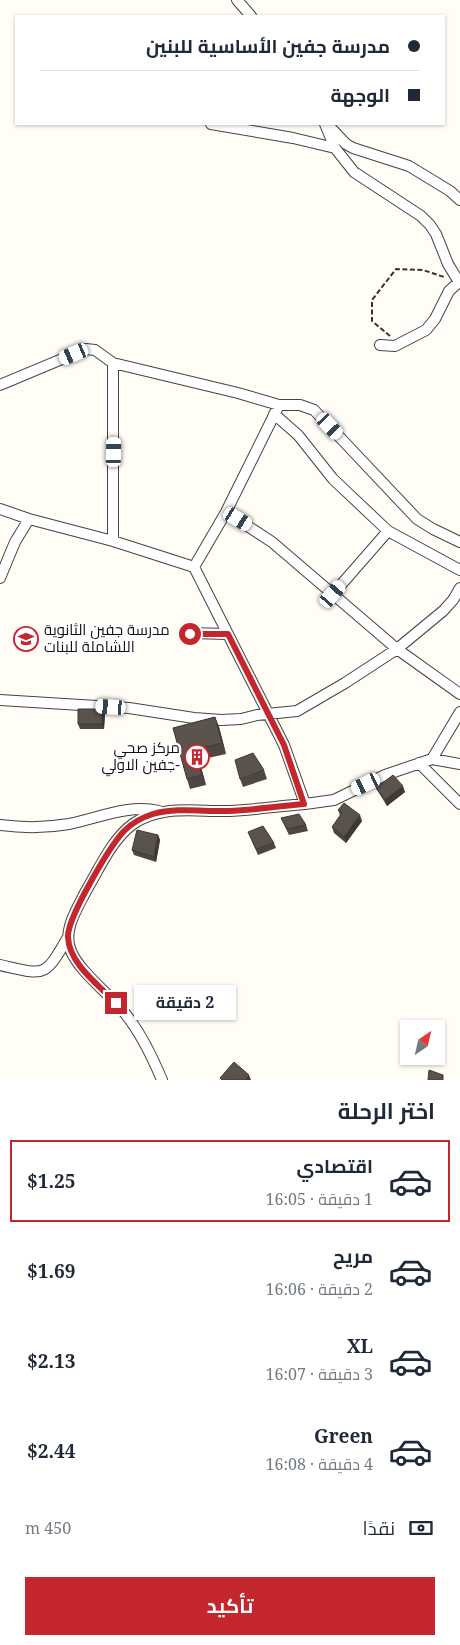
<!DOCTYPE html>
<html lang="ar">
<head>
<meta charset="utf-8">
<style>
  body { margin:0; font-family:"Noto Serif",Cairo,serif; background:#f6f6f7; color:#1f2937; direction:rtl; height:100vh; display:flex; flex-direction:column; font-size:19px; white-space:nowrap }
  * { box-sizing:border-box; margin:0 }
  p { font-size:16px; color:#747a83 }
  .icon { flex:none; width:28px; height:28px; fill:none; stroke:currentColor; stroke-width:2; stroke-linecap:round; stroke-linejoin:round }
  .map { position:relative; height:1080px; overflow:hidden; direction:ltr }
  .panel { display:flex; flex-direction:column; background:#fff; flex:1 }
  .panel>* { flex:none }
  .guide { position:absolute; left:15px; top:15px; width:430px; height:110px; border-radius:0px; box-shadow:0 1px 4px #0004; direction:rtl; display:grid; align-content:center; height:110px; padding:0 25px; background:#fff }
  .needle { width:32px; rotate:34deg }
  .controls { position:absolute; left:400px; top:1020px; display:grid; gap:10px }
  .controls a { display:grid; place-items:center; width:45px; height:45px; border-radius:0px; background:#fff; box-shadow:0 1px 4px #0004; font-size:25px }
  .end { position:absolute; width:22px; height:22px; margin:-11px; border:6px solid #c4262e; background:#fff; box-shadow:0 0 0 2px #fff }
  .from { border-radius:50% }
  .bubble { position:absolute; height:35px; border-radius:0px; background:#fff; box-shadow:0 1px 4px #0004; font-size:16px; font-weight:700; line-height:35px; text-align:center; direction:rtl }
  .car { position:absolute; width:15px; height:30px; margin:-15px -8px; border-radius:6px; box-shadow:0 0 4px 1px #0007; background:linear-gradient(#fff 24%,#345 0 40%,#fff 0 76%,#345 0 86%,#fff 0) }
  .guide b { display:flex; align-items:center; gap:18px; height:48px; font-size:19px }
  .guide b+b { border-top:1px solid #e0e1e3 }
  .guide i { width:12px; height:12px; background:#1f2937 }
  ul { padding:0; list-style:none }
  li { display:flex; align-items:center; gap:15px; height:82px; margin:0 10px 8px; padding:0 15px; border:2px solid transparent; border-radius:0px }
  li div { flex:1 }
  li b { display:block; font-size:19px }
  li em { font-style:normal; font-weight:700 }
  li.current { border-color:#c4262e }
  li>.icon { width:45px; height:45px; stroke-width:1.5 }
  h2 { padding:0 25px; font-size:22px; line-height:60px }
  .pay { display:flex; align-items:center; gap:12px; height:55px; padding:0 25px; font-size:19px }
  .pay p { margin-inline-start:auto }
  .cta { display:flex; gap:10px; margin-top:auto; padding:10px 25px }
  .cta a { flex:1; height:58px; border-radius:0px; background:#c4262e; color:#fff; font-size:20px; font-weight:700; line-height:58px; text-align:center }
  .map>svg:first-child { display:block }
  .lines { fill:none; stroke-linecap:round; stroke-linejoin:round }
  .minor-casing { stroke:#444; stroke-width:12 }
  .path { stroke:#333; stroke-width:2; stroke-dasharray:5 2.5; stroke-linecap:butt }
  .minor { stroke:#fff; stroke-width:10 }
  .wall { fill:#4d4742 }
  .shaded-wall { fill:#3f3936 }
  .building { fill:#5a524d; stroke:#3f3936 }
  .route { stroke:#c4262e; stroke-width:6 }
  .labels { text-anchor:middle; stroke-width:5; stroke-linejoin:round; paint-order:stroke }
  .poi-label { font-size:15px; fill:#111; stroke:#fff; text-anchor:start }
</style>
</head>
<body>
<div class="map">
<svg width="460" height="1080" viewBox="0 0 460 1080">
  <rect width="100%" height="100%" fill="#fffdf5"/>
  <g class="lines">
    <defs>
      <path id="minor" d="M237,0l14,16
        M211,124l82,14 42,10
        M325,124l10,24 19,24 67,44 9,9 6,9 12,30 11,18
        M327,124l19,20 7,4 56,18 41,25 10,9
        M380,345l15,1 31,-16 9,-11 14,-28 10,-9 1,1
        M0,385l86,-36 9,1 18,13 125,30 41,12h21l14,5 103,109 16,10 27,13
        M279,405l-53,107 -32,55 90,178 21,59 29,-4 51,-25 47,-16 28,5
        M274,414l24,21 35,44 55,52 72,39
        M0,509l29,10 84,22 81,26
        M226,512l46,30 125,107 63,45
        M113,541v-178
        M0,578l15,-36 14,-23
        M333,594l55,-63
        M190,633l38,1
        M0,700l129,8 65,10 27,2 20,-1 16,-4 40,-4 48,-28 52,-34 46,-38 10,-11 7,-12
        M432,759l28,-47
        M419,763l41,41
        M0,825c23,3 46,3 69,-1 30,-6 59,-20 90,-13
        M0,965c45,10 44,14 68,-28
        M162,1080c-10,-24 -22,-49 -39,-69 -14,-17 -44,-40 -52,-60 -9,-20 6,-42 15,-60 13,-22 26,-52 47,-67 29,-20 64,-12 96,-13 25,-1 50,-5 76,-7"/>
    </defs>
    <use href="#minor" class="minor-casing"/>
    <path class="path" d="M390,336l-18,-15v-21l24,-31 27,1 21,7"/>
    <use href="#minor" class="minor"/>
  </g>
  <path class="wall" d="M105,714l-1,15h-24l-2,-5z
    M215,717l4,10 7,27 -27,6 7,25 -16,4 -3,-10 -14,-51z
    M264,770l3,9 -24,8 -3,-8z
    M376,788l29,4 -18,14 -8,-13z
    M338,810l24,11 -16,22 -12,-10 -2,-6 8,-12z
    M281,818l25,7 2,6 -19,4z
    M248,832l26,11 2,5 -18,7z
    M158,835l2,5 -4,22 -22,-7 -2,-5z"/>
  <path class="shaded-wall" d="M102,709l3,5 -1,15 -2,-5z
    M215,717l4,10 7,27 -4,-11z
    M195,750l4,10 7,25 -4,-10z
    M403,786l2,6 -18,14 -2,-6z
    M360,815l2,6 -16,22 -2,-6z
    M158,835l2,5 -4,22 -2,-5z
    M249,1075l2,5h-6z"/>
  <path class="building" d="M78,709h24v15h-24z
    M215,717l7,26 -27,7 7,25 -15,4 -14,-51z
    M253,753l11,17 -24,9 -5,-19z
    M393,775l10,11 -18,14 -9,-12z
    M344,803l16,12 -16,22 -12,-10 10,-14 -4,-3z
    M299,814l7,11 -19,4 -6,-11z
    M263,826l11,17 -18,6 -8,-17z
    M137,830l21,5 -4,22 -22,-7z
    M234,1062l15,13 -4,5h-23l-2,-2z
    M429,1070l14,5v5h-15z"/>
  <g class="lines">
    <path class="route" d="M116,1003c-17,-18 -47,-39 -48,-66 -1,-19 42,-91 56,-106 8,-8 19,-14 29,-17 25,-7 51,-2 76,-3 25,-1 50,-5 75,-7l-20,-59 -56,-111h-38"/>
  </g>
  <defs>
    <symbol id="university-ring" viewBox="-11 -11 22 22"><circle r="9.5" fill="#fff" stroke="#c4262e" stroke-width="1.5"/><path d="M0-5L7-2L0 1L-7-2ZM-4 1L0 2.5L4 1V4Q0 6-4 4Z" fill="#c4262e"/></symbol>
    <symbol id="building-ring" viewBox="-11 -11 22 22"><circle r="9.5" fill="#fff" stroke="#c4262e" stroke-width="1.5"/><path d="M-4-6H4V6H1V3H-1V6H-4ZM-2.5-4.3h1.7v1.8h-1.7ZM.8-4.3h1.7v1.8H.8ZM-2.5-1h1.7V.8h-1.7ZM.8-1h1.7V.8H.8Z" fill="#c4262e"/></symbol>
  </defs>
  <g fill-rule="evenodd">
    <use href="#university-ring" x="12" y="625" width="28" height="28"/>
    <use href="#building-ring" x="183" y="743" width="28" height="28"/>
  </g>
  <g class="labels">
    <g class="poi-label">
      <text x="44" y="635">مدرسة جفين الثانوية<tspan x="44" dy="17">اللشاملة للبنات</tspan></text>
      <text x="180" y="753" text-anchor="end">مركز صحي<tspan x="180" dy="17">جفين الاولي-</tspan></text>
    </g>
  </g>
</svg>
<div class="controls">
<a><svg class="needle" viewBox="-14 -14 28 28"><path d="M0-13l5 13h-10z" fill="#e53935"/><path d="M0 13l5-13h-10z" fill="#747a83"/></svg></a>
</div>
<i class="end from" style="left:190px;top:634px"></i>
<i class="end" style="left:116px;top:1003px"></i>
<div class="bubble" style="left:134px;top:985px;width:102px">2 دقيقة</div>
<i class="car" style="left:74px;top:354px;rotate:247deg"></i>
<i class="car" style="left:330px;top:426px;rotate:137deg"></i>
<i class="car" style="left:114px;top:452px;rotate:1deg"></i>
<i class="car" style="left:238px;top:519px;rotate:121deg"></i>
<i class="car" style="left:333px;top:594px;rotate:41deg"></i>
<i class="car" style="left:111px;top:707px;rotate:274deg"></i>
<i class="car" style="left:366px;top:784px;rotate:244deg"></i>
<div class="guide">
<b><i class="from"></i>مدرسة جفين الأساسية للبنين</b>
<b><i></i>الوجهة</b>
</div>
</div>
<section class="panel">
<h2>اختر الرحلة</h2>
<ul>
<li class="current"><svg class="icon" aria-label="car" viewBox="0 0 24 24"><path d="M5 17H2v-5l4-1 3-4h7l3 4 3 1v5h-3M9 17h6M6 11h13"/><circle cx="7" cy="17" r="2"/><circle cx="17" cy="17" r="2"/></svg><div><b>اقتصادي</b><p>1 دقيقة · 16:05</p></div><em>$1.25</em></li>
<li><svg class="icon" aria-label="car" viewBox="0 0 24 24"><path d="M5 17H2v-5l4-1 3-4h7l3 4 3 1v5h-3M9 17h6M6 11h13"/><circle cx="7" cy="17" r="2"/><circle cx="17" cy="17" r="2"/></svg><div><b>مريح</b><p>2 دقيقة · 16:06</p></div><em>$1.69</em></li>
<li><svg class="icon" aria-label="car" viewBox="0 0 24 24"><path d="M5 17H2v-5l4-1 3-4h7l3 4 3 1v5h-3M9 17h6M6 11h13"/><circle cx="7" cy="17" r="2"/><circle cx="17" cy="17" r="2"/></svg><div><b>XL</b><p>3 دقيقة · 16:07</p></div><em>$2.13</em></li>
<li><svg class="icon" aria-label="car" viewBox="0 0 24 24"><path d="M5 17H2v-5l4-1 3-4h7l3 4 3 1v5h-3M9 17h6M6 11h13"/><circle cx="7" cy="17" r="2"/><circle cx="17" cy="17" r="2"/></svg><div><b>Green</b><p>4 دقيقة · 16:08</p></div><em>$2.44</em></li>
</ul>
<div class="pay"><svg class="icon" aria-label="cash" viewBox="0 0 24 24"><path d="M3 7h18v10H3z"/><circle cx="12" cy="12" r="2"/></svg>نقدًا<p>450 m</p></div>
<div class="cta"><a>تأكيد</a></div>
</section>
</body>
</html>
